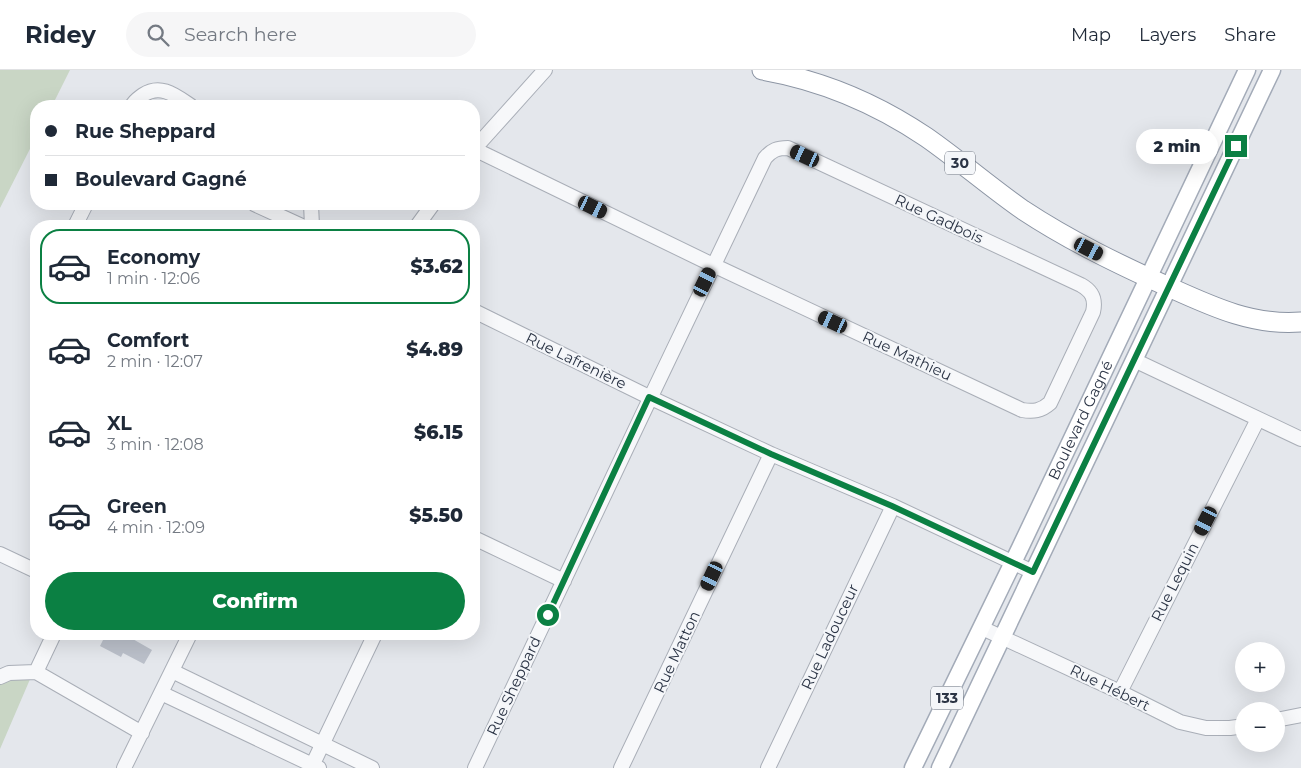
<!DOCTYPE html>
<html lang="en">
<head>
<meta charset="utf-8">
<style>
  body { margin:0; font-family:Montserrat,sans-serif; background:#f6f6f7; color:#1f2937; height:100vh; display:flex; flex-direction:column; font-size:19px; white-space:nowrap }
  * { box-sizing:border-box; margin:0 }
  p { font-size:16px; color:#747a83 }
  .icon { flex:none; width:28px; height:28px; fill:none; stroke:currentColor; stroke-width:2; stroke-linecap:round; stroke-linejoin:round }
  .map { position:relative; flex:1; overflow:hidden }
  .drawer { position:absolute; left:30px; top:150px; width:450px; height:420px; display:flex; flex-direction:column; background:#fff; border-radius:20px; box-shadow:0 5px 20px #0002 }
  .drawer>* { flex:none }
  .banner { position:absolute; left:30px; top:30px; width:450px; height:110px; border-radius:20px; box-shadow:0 5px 20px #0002; display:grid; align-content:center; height:110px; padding:0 15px; background:#fff }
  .fabs { position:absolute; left:1235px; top:572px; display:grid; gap:10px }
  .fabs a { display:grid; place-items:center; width:50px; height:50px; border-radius:50%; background:#fff; box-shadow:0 5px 20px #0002; font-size:25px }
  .end { position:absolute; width:22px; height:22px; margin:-11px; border:6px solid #0b8043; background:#fff; box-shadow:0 0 0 2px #fff }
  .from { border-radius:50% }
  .bubble { position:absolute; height:35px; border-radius:18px; background:#fff; box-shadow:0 5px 20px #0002; font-size:16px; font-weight:800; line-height:35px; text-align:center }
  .car { position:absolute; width:15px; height:30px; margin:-15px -8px; border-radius:6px; box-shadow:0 0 4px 1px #0007; background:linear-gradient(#222 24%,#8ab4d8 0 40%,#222 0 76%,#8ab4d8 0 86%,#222 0) }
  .banner b { display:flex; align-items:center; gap:18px; height:48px; font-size:19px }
  .banner b+b { border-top:1px solid #e0e1e3 }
  .banner i { width:12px; height:12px; background:#1f2937 }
  ul { padding:9px 0 0; list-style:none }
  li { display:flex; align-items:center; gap:15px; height:75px; margin:0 10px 8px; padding:0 5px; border:2px solid transparent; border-radius:20px }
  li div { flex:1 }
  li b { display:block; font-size:19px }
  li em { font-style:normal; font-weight:800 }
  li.selected { border-color:#0b8043 }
  li>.icon { width:45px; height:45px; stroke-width:1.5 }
  .action { display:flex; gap:10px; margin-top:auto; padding:10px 15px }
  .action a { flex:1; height:58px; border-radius:30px; background:#0b8043; color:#fff; font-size:20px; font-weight:800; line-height:58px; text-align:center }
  header { display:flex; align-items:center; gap:30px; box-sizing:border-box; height:70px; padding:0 25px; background:#fff; border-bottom:1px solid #e0e1e3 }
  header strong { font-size:24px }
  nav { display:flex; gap:28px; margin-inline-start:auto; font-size:18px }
  .search { width:350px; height:45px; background:#f6f6f7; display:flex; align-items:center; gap:12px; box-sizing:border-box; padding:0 18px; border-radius:28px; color:#747a83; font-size:19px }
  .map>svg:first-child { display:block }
  .green { fill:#c9d6c5 }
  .building { fill:#bbc0ca }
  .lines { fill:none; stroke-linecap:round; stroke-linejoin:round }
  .minor-casing { stroke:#a9aeb7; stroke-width:16 }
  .major-casing { stroke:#a3abb8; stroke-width:19 }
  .highway-casing { stroke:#8b94a3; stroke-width:21 }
  .minor { stroke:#f7f8fa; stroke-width:14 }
  .major { stroke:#fff; stroke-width:16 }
  .highway { stroke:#fff; stroke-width:19 }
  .route { stroke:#0b8043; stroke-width:6 }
  .labels { text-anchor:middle; stroke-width:4; stroke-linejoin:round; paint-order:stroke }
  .shield { fill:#f4f6f9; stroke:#676e7b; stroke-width:1 }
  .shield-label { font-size:14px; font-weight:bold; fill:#2b3445 }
  .street-label { font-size:15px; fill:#2b3445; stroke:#f4f6f9 }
</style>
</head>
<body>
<header>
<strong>Ridey</strong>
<div class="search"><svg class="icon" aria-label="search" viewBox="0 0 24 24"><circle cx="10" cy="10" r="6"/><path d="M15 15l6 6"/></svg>Search here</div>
<nav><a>Map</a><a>Layers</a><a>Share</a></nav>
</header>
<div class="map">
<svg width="1301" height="698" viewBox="0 0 1301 698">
  <rect width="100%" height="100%" fill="#e4e7ec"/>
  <path class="green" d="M0,0h70l-18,36h-16v31l-36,71z
    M34,600l-34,79v-74z"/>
  <path class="building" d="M106,564h27l-2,4 21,12 -8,14 -21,-11 -2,4 -21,-11z"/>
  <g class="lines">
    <defs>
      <path id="minor" d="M132,36c2,-5 7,-8 11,-11 18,-12 33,1 48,11
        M474,79l239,116 309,145c11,2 19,1 28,-7l43,-91c3,-13 -1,-21 -12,-27l-293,-137c-11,0 -16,2 -23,10 -98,203 -193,406 -290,610
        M474,79l71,-79
        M254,134l48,22
        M311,134l1,22
        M75,156l11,-22
        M417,156l16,-22
        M474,241l175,86 122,57 122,52 140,66
        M1134,290l167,79
        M474,468l90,43
        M0,484l36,17
        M982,558l138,64 60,30 26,6h24l14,-2
        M172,601l200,97
        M36,602l18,-38
        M0,607l9,-4 27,-1 106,61
        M1120,622l138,-273
        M161,623l158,75
        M1276,650l25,-5
        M124,698l66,-134
        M311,698l64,-134
        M621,698l150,-314
        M768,698l125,-262"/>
      <g id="major">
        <path id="s1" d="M913,698l107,-220 227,-478"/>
        <path d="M940,698l332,-698"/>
      </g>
      <path id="highway" d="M762,0c58,10 115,34 164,67 33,23 64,50 97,73 47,31 97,55 148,78 42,19 83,38 130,34"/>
    </defs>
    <use href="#minor" class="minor-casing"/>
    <use href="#major" class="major-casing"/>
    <use href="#highway" class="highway-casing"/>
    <use href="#minor" class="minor"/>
    <use href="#major" class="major"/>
    <use href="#highway" class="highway"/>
  </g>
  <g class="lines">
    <path class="route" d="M548,545l101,-218 122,57 121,52 141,66 203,-426"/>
  </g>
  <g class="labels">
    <g class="shield">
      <rect x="945" y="81.5" width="30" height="23" rx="4"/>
      <rect x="931" y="616.5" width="32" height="23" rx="4"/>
    </g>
    <g class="shield-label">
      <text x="960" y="98">30</text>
      <text x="947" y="633">133</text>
    </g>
    <g class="street-label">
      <text transform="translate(939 149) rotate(25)" y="5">Rue Gadbois</text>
      <text transform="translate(907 286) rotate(25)" y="5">Rue Mathieu</text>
      <text transform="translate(576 291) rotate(26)" y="5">Rue Lafrenière</text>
      <text dy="5" stroke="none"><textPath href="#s1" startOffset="386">Boulevard Gagné</textPath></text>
      <text transform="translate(1175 512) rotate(-63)" y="5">Rue Lequin</text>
      <text transform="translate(830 567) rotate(-65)" y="5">Rue Ladouceur</text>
      <text transform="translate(677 582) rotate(-65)" y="5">Rue Matton</text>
      <text transform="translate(514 616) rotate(-65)" y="5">Rue Sheppard</text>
      <text transform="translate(1110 618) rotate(26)" y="5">Rue Hébert</text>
    </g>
  </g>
</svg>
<div class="fabs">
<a>+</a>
<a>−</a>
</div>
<i class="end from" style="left:548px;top:545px"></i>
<i class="end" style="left:1236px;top:76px"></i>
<div class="bubble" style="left:1136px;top:59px;width:82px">2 min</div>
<i class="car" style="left:805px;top:86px;rotate:295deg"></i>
<i class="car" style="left:593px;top:137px;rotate:116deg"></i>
<i class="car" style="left:1089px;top:179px;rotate:117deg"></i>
<i class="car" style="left:705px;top:212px;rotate:26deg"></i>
<i class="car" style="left:833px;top:252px;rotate:295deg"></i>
<i class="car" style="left:1206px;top:451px;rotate:207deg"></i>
<i class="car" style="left:712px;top:506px;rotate:205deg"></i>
<div class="banner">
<b><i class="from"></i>Rue Sheppard</b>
<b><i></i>Boulevard Gagné</b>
</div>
<section class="drawer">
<ul>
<li class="selected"><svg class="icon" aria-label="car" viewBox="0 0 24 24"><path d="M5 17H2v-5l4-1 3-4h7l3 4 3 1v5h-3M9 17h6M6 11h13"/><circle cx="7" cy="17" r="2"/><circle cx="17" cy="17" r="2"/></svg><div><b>Economy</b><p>1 min · 12:06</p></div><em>$3.62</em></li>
<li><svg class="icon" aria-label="car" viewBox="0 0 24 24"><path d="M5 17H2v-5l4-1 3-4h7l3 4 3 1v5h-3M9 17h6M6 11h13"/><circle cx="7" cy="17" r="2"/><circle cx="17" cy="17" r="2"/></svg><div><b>Comfort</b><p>2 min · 12:07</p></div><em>$4.89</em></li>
<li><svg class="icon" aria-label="car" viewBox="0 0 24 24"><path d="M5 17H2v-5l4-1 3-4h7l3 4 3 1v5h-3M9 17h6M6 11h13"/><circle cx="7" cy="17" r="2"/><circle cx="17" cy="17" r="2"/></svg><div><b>XL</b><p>3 min · 12:08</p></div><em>$6.15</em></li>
<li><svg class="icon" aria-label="car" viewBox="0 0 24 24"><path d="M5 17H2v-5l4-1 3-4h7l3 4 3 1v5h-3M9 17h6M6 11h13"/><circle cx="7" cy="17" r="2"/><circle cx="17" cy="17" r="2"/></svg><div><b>Green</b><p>4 min · 12:09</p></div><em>$5.50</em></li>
</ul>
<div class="action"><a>Confirm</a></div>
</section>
</div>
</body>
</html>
